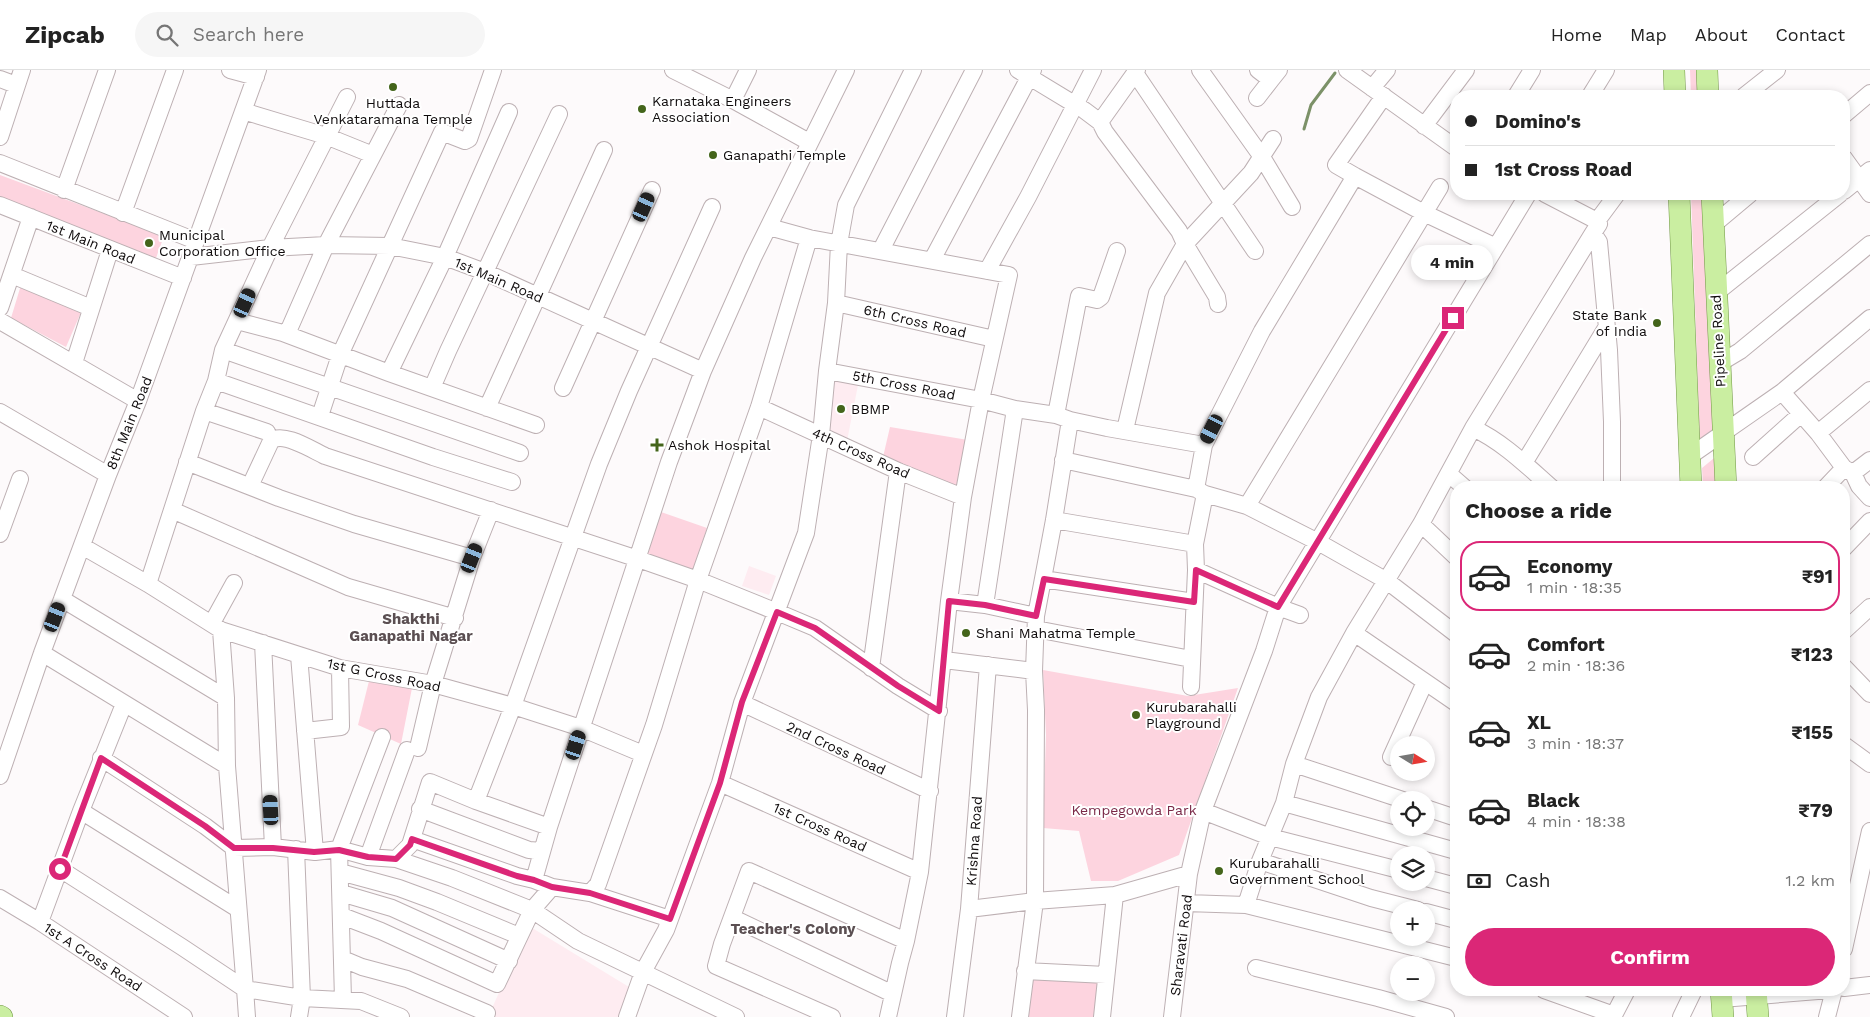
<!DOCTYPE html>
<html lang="en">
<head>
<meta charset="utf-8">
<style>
  body { margin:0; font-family:"Work Sans",sans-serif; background:#f6f6f6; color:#222; height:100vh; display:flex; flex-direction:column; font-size:19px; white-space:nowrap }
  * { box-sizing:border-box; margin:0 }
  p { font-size:16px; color:#767676 }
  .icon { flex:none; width:28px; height:28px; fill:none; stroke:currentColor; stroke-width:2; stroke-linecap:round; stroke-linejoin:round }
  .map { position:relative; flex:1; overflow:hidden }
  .drawer { position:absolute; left:1450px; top:411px; width:400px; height:515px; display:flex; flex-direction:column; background:#fff; border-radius:20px; box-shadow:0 2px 8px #0003 }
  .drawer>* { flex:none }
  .banner { position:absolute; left:1450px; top:20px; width:400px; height:110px; border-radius:20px; box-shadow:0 2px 8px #0003; display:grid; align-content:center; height:110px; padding:0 15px; background:#fff }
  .needle { width:32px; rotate:101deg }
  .controls { position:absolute; left:1390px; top:666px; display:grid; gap:10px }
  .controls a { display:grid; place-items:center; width:45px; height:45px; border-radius:50%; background:#fff; box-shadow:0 2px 8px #0003; font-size:25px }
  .end { position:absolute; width:22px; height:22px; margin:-11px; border:6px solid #db2777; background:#fff; box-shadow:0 0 0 2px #fff }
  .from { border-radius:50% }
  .bubble { position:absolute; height:35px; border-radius:18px; background:#fff; box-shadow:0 2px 8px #0003; font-size:16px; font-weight:700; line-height:35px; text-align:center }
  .car { position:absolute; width:15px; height:30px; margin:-15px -8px; border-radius:6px; box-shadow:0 0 4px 1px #0007; background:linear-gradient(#222 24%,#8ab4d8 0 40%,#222 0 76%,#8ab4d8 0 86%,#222 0) }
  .banner b { display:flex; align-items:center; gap:18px; height:48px; font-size:19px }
  .banner b+b { border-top:1px solid #e0e0e0 }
  .banner i { width:12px; height:12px; background:#222 }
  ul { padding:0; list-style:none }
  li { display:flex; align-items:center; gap:15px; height:70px; margin:0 10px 8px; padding:0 5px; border:2px solid transparent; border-radius:20px }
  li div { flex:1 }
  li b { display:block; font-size:19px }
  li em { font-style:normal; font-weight:700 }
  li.active { border-color:#db2777 }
  li>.icon { width:45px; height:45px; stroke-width:1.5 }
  h2 { padding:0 15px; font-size:22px; line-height:60px }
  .pay { display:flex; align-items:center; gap:12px; height:55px; padding:0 15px; font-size:19px }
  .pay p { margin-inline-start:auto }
  .button { display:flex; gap:10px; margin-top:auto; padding:10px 15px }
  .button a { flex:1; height:58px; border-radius:30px; background:#db2777; color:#fff; font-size:20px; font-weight:700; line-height:58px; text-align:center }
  header { display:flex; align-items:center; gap:30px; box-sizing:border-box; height:70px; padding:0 25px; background:#fff; border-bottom:1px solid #e0e0e0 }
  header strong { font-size:24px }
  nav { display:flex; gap:28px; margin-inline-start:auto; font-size:18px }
  .search { width:350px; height:45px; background:#f6f6f6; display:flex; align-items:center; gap:12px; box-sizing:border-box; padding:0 18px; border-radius:28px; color:#767676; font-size:19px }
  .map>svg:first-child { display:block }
  .built { fill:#feecf1 }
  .green { fill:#fdd4df }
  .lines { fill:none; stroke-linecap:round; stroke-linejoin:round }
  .stream { stroke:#7c9168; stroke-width:3 }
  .minor-casing { stroke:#bdb0b3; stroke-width:18 }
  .major-casing { stroke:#719745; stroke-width:22 }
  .minor { stroke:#fff; stroke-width:16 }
  .major { stroke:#caeea1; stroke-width:21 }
  .route { stroke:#db2777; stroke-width:6 }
  .poi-dot { fill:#44651b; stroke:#fff; stroke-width:2 }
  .labels { text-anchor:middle; stroke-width:4; stroke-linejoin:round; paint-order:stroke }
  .poi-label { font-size:14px; fill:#0f0b0c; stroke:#fff; text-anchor:start }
  .street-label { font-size:14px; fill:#0f0b0c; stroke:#fff }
  .park-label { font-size:14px; fill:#7a2948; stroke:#fff }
  .neighbourhood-label { font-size:15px; font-weight:bold; fill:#5b4f52; stroke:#fff }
</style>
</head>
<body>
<header>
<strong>Zipcab</strong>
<div class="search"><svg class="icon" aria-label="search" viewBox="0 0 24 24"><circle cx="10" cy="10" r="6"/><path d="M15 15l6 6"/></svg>Search here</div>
<nav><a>Home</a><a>Map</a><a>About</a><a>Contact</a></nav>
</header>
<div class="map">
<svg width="1870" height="947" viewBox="0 0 1870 947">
  <rect width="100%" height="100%" fill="#fdfafb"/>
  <path class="built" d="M832,309l26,6 -11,56 -20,-8z
    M749,496l27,10 -7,19 -27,-9z
    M529,856l100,61 -11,30h-130z"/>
  <path class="green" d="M1690,0h10l1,26h-10z
    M0,105l164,61 -8,22 -156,-60z
    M1691,124h16l10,239 -17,14z
    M21,215l61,25 -16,37 -55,-29z
    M890,357l78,13 -9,47 -76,-30z
    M1719,384l3,33h-19l-1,-19z
    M661,442l46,16 -14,42 -46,-16z
    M1043,600l145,26 50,-8 -59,167 -61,26h-27l-12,-50 -36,-3 3,-93z
    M369,611l43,7 -11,56 -43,-19z
    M1032,903l70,4 -4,40h-71z"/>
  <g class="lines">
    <path class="stream" d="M1304,59l7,-24 24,-32"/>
    <defs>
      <path id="minor" d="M230,0l26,7
        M673,0l60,30 76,42
        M1018,0l66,40 16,12 5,10 74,99 6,13 32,53 1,7
        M1200,0l62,87 30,50
        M1258,0l13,10 8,-10
        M1347,0l109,78
        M1135,3l120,178
        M0,9l16,6
        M1372,18l15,-18
        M1516,26l16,-26
        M1590,26l16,-26
        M1744,26l33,-26
        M1257,28l14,-18
        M733,30l15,-30
        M243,41l83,25 47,19 -47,90 -39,89
        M1844,45l26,-22
        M1100,52l37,-52
        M1424,56l42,-56
        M0,67l22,-67
        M373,85l26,-50
        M1844,88l26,36
        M0,93l196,78
        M1355,106l-19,-11 48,-69
        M64,120l43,-120
        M1844,121l26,-21
        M1545,124l52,27
        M0,135l183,73
        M123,143l52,-143
        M1713,155l37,-31
        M769,157l40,11 200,37 -28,125 -18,97 -14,104 -29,271 -14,69 -6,22 -12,54
        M1593,163l6,9 10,108 3,72v66
        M881,180l93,-180
        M191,187l79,-9 56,-3 64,1 55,11 40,15 218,99
        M932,190l101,-190
        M987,201l41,-74 65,-127
        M19,208l72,30
        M1716,223l124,-99
        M836,233l158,36
        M0,238l31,-91
        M0,251l138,80
        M237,251l46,12 106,40 147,52
        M223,280l297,103
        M74,293l36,-113
        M1720,293l20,-12 130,-107
        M827,301l154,29 34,9 41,6 14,5 37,8 97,17 58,-114 93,-155 69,37 72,34
        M389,303l56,-116 64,-145
        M216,311l217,76 79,25
        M432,318l16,-37 111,-237
        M563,318l89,-198
        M1782,322l36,41 26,35 9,5
        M759,337l139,64 65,26
        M487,338l117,-258
        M204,341l63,21
        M0,342l108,63
        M1056,345l23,-119 18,4 4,-3 16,-46
        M320,346l20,-61 102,-223 23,9 4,-2 24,-69
        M1473,358c30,14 54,38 79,60
        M1125,360l32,-137 28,-49 66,-71 22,-34
        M1818,363l52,-43
        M1690,386l92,-64 88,-74
        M1753,387l48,-43
        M1063,390l133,29
        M1870,390l-17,13 6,13 11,12
        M187,392l92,36 75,26 118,34
        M1524,393l82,-135
        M1449,404l16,14
        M250,416l21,-45c12,-10 41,9 54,15l313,103 60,21 79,32 38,16 83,58 41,25
        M1825,418l19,-20
        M1205,424l42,12 71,36 69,39 69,53
        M1247,436l193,-319
        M172,440l176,77 107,31
        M1054,450l141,24
        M1421,454l35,33
        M0,464l20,-55
        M82,476l66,38 73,46 119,38 93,16 80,22 68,22 62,26
        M1844,478l26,-27
        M1196,500l82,37 22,8
        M1043,509l151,23
        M148,514l56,-173 12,-30 7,-31 47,-102 77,-151
        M62,529l164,99
        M949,531l36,4 51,11
        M985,535l30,-196
        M212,553l22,-40
        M1036,559l155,30
        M221,560l5,68 1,68 18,223
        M1844,561l26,-24
        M1354,563l102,70
        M263,573l10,204
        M42,583l185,113
        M299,585l16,197
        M944,590l90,11
        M1844,597l26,27
        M871,598l27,-197
        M1191,617l5,-117 -1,-26 10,-50 -9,-5 8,-44
        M742,633l188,88
        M305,661l36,-4 -1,-59
        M1844,675l26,19
        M418,678l15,-64 39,-126 19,-48
        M1391,687l34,-75
        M101,688l104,68 29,22 39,-1 42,5 24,-3 29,8 28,2 14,-14 20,-63 46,19 73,26
        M1294,694l109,36
        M0,706l42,-123 66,-178 30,-74 120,-331
        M720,713l200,89
        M476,731l37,-95 86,-242 30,-73 83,-184
        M1284,733l172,48
        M1426,738l30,10
        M420,739l109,41 13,1
        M81,741l157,98
        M1203,741l67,26 129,33
        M412,769l105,37 17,4 18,7 38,6 80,26
        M296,779l6,149 -3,19
        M368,787l39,-107
        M396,789l56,19 80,32 46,31 158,76
        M1260,791l111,37 47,12
        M60,799l122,78 63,42
        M340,802l59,16 38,14 82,34
        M1426,808l30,8
        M534,810l15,-53 120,-365 34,-91 50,-113 93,-188
        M341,823l51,15 117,53
        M590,823l8,-9 56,-159 44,-145 61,-173 50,-169
        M0,828l40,24 144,95
        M1186,833l60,2 210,53
        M1246,835l14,-44 24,-58 10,-39 25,-67 35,-64 67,-109 52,-96 120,-195 6,-9 -2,-3 20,-27
        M969,839l66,-8 80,-6 74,-21
        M1426,842l30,8
        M342,846l39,15 116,53 35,-74 20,-23
        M733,848l160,76
        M40,852l41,-111 43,-107
        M1844,879l26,-118
        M343,889l19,8 45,12 80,34
        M1256,898l122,30 68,19
        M1025,901l81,4
        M1844,918l26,-3
        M1544,920l70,25
        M1722,929l108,-9
        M343,930l-4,-151 43,-112
        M247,947l-2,-28 57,9 59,3 40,16
        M627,947l16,-45 23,-42 54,-147 22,-80 64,-170 15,-98 6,-64 9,-68 3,-59 7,-39 67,-135
        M832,947l-116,-51 6,-22 27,-73 157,70
        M955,947l14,-108 19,-244
        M1020,947l15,-116 1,-191 -2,-39 2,-55 18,-96 16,-100
        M1102,947l13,-122
        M1172,947l17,-143 14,-63 61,-160 14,-44 250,-413
        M1613,947l14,-27
        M1681,947l13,-27
        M1827,947l7,-27"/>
      <path id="major" d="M1674,0l1,26
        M1707,0l1,26
        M1679,124l12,294
        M1712,124l14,294
        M1721,920l2,27
        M1756,920l2,27
        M0,946l2,1"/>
    </defs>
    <use href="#minor" class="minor-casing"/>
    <use href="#major" class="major-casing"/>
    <use href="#minor" class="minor"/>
    <use href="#major" class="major"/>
  </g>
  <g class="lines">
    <path class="route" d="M60,799l41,-111 104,68 29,22h39l41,4 25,-2 29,7 28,2 14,-14 2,-6 105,37 17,4 18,7 38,6 80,26 50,-136 22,-81 35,-90 38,16 83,58 41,25 10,-110 36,4 51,11 8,-37 150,23 2,-32 82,37 175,-289"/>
  </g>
  <g class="poi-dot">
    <circle cx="393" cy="17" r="5"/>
    <circle cx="642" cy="39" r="5"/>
    <circle cx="713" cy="85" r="5"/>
    <circle cx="149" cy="173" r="5"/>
    <circle cx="1657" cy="253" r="5"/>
    <circle cx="841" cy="339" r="5"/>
    <path d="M654.5 367.5h5v5h5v5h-5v5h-5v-5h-5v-5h5z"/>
    <circle cx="966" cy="563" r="5"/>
    <circle cx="1136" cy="645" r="5"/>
    <circle cx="1219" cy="801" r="5"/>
  </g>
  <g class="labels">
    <g class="poi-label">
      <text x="652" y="36">Karnataka Engineers<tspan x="652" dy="16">Association</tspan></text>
      <text x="393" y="38" text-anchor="middle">Huttada<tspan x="393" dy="16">Venkataramana Temple</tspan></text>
      <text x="723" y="90">Ganapathi Temple</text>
      <text x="159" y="170">Municipal<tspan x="159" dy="16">Corporation Office</tspan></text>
      <text x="1647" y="250" text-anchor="end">State Bank<tspan x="1647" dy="16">of India</tspan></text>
      <text x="851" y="344">BBMP</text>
      <text x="668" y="380">Ashok Hospital</text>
      <text x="976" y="568">Shani Mahatma Temple</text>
      <text x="1146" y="642">Kurubarahalli<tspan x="1146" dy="16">Playground</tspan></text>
      <text x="1229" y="798">Kurubarahalli<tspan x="1229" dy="16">Government School</tspan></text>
    </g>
    <g class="street-label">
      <text transform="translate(91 172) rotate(22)" y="5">1st Main Road</text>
      <text transform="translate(499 210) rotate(23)" y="5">1st Main Road</text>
      <text transform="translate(915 251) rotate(13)" y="5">6th Cross Road</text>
      <text transform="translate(1718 271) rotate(-93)" y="5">Pipeline Road</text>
      <text transform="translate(904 315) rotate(11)" y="5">5th Cross Road</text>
      <text transform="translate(129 353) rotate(-68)" y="5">8th Main Road</text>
      <text transform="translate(861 383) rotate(24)" y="5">4th Cross Road</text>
      <text transform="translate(384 605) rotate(12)" y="5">1st G Cross Road</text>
      <text transform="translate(836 678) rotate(25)" y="5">2nd Cross Road</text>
      <text transform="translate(820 757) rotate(24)" y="5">1st Cross Road</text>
      <text transform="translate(974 771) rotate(-86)" y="5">Krishna Road</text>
      <text transform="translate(1181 875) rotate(-83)" y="5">Sharavati Road</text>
      <text transform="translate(93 887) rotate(33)" y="5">1st A Cross Road</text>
    </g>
    <g class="park-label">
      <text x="1134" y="745">Kempegowda Park</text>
    </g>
    <g class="neighbourhood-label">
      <text x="411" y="554">Shakthi<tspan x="411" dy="17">Ganapathi Nagar</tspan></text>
      <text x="793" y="864">Teacher's Colony</text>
    </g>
  </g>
</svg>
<div class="controls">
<a><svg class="needle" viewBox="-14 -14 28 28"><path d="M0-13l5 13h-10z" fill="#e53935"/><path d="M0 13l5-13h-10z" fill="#767676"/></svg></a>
<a><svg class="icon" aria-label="locate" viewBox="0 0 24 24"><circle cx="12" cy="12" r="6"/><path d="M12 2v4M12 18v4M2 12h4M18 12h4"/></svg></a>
<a><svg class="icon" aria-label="layers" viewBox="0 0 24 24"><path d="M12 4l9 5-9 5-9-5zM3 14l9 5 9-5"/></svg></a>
<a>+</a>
<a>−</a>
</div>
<i class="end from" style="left:60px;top:799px"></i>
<i class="end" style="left:1453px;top:248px"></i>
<div class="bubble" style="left:1411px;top:175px;width:82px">4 min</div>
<i class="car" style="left:644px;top:137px;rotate:24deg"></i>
<i class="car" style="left:245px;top:233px;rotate:24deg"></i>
<i class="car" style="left:1212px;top:359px;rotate:207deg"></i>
<i class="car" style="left:472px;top:488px;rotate:22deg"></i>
<i class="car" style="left:55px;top:547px;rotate:21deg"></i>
<i class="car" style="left:576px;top:675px;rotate:18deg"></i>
<i class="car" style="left:271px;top:740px;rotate:357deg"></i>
<div class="banner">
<b><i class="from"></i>Domino's</b>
<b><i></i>1st Cross Road</b>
</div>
<section class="drawer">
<h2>Choose a ride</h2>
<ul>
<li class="active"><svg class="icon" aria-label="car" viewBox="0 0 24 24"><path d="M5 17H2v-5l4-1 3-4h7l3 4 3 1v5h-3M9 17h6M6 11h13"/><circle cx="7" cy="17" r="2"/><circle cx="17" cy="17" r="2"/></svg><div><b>Economy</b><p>1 min · 18:35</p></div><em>₹91</em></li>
<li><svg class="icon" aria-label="car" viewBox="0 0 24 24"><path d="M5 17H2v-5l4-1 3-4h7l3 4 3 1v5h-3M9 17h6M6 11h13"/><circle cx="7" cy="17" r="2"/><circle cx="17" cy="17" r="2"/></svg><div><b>Comfort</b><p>2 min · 18:36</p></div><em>₹123</em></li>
<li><svg class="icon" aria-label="car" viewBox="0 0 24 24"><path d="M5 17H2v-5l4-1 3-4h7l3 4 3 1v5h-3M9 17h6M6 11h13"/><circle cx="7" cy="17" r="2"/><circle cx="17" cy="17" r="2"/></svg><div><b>XL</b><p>3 min · 18:37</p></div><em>₹155</em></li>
<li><svg class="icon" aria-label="car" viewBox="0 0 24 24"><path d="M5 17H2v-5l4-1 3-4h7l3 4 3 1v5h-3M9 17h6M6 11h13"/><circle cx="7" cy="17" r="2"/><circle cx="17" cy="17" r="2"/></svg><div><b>Black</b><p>4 min · 18:38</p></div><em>₹79</em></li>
</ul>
<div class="pay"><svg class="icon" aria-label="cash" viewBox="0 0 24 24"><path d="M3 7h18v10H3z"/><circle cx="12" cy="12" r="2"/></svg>Cash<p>1.2 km</p></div>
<div class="button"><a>Confirm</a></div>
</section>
</div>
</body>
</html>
